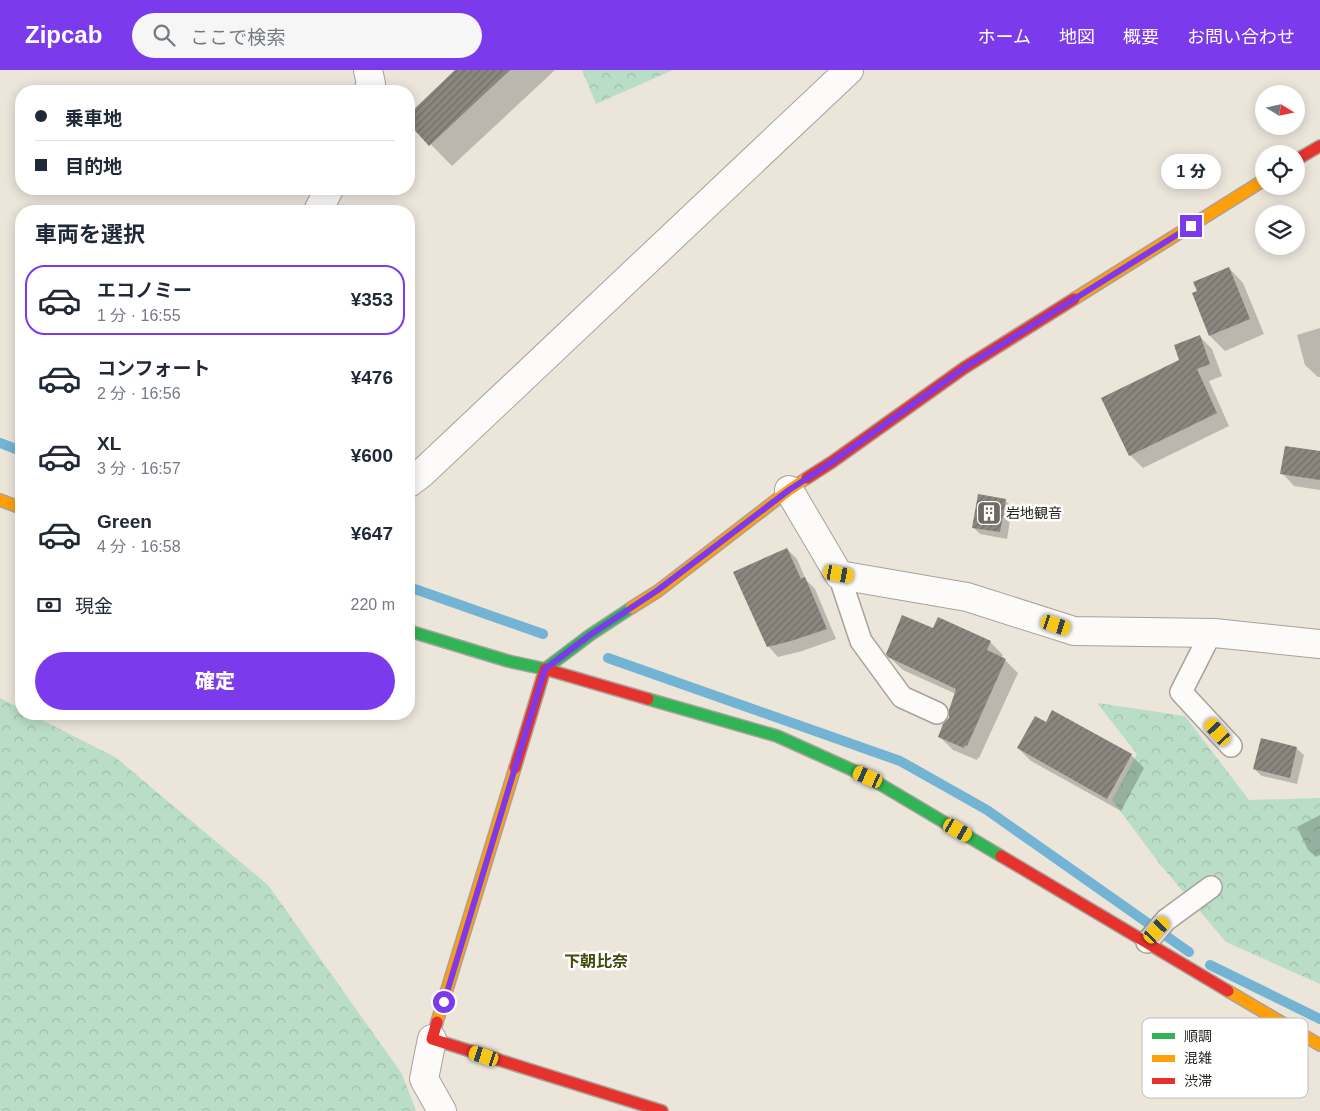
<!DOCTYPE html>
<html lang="ja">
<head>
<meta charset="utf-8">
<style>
  body { margin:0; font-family:Arial,"Noto Sans JP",sans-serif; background:#f6f6f7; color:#1f2937; height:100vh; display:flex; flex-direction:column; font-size:19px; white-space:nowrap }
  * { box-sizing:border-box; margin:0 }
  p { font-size:16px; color:#747a83 }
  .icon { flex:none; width:28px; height:28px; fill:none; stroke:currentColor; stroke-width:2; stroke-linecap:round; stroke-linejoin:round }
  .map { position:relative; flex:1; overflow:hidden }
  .sheet { position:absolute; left:15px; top:135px; width:400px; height:515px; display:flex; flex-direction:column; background:#fff; border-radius:20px; box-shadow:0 2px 12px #0003 }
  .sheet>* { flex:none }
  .guide { position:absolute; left:15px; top:15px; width:400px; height:110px; border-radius:20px; box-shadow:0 2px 12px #0003; display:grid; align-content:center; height:110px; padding:0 20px; background:#fff }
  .needle { width:32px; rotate:100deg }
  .tools { position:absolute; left:1255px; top:15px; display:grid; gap:10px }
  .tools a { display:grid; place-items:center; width:50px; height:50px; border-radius:50%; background:#fff; box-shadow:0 2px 12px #0003; font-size:25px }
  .end { position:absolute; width:22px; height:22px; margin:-11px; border:6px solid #7c3aed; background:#fff; box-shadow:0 0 0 2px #fff }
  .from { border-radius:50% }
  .bubble { position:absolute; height:35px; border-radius:18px; background:#fff; box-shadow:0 2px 12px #0003; font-size:16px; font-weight:800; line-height:35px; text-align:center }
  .car { position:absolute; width:15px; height:30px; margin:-15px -8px; border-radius:6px; box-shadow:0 0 4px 1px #0007; background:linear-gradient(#f5c518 24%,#345 0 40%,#f5c518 0 76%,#345 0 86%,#f5c518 0) }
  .guide b { display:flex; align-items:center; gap:18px; height:48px; font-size:19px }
  .guide b+b { border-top:1px solid #e0e1e3 }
  .guide i { width:12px; height:12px; background:#1f2937 }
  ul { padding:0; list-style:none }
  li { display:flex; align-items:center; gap:15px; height:70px; margin:0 10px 8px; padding:0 10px; border:2px solid transparent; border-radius:20px }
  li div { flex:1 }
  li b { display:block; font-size:19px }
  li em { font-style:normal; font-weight:800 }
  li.selected { border-color:#7c3aed }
  li>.icon { width:45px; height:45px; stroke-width:1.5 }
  h2 { padding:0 20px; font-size:22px; line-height:60px }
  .pay { display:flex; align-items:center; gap:12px; height:55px; padding:0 20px; font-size:19px }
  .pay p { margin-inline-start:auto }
  .primary-button { display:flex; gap:10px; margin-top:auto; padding:10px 20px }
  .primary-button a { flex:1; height:58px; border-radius:30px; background:#7c3aed; color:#fff; font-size:20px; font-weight:800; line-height:58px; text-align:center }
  header { display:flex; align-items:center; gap:30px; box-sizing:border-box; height:70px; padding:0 25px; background:#7c3aed; color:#fff }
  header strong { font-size:24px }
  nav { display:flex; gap:28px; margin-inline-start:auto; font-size:18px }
  .search { width:350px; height:45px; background:#f6f6f7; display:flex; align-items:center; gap:12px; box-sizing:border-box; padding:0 18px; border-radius:28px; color:#747a83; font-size:19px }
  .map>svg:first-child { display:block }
  .forest { fill:url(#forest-crowns) }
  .shadow { fill:#0003 }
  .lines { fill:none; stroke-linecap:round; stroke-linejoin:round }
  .stream { stroke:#73b3d4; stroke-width:10 }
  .building { fill:url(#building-hatch) }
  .lane-casing { stroke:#a7a29a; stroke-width:24 }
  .street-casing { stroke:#a7a29a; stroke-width:30 }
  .fast-casing { stroke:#a7a29a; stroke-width:14 }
  .slow-casing { stroke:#a7a29a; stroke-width:14 }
  .jam-casing { stroke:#a7a29a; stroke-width:14 }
  .lane { stroke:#fcfbf9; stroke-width:21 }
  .street { stroke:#fcfbf9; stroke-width:28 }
  .fast { stroke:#30b455; stroke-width:11 }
  .slow { stroke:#ff9f0a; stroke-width:11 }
  .jam { stroke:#e5322d; stroke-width:11 }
  .route { stroke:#7c3aed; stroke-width:6 }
  .labels { text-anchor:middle; stroke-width:5; stroke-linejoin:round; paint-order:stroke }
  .poi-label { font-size:14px; fill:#2a261f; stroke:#fff; text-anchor:start }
  .quarter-label { font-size:16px; font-weight:bold; fill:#45490c; stroke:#fff }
  .key { fill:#fff; stroke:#bfbebc; stroke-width:1 }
  .key-label { font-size:14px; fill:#2a261f }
</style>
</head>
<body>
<header>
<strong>Zipcab</strong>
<div class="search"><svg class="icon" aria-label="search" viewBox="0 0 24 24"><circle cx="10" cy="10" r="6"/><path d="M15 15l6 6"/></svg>ここで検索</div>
<nav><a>ホーム</a><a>地図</a><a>概要</a><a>お問い合わせ</a></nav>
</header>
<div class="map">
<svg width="1320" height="1041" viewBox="0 0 1320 1041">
  <defs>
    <pattern id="forest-crowns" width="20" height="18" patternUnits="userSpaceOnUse" patternTransform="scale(1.25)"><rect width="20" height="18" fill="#b9ddc6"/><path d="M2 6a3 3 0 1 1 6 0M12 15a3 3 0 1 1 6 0" fill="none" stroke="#9fbeaa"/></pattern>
    <pattern id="building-hatch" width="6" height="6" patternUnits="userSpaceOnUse" patternTransform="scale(1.25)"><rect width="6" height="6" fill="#8b867e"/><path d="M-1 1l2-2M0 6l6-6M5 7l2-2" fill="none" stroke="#726d67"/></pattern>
  </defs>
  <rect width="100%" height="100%" fill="#ebe5da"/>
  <path class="forest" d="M582,0h91l-77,34z
    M0,628l21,11v5h9l85,43 153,128 134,189 14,37h-416z
    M1097,633l88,13 64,84 71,-2v186l-94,-42 -67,-79 -47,-63 25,-46z"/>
  <path class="shadow" d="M457,0h98l-103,96 -43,-44v-7z
    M1229,198l14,15 21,51 -39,17 -15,-15z
    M1320,258v49h-2l-13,-12 -8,-30z
    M1200,267l12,12 10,27 -13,5 20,45 -86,42 -13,-13 51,-95z
    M1320,383v37l-26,-4 -12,-13z
    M1005,430l7,8 -5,31 -27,-5 -7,-7z
    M787,479l10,10 9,21 9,9 21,50 -34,12 -24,6 -10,-11z
    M934,560l56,12 13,13 -2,3 4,2 13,13 -39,85 -1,-1 -1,3 -24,-10 -13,-13 10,-19 6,-24 -53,-24 -14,-13z
    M1018,678l113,7 13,13 -23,43 -90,-50z
    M1296,678l8,7 -7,29 -35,-8 -8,-7z
    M1320,745v40l-4,2 -8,-7 -11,-23z"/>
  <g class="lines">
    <path class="stream" d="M0,373l21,8
      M409,517l134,47
      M608,588l292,103 87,49 202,142
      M1210,895l110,54"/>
  </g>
  <path class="building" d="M455,0h55l-81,76 -20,-22v-10z
    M1229,197l21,52 -41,17 -17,-43 5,-2 -4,-9z
    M1200,265l10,29 -13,5 20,44 -88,43 -28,-58 78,-38 -5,-15z
    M1285,376l35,5v29l-40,-6z
    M978,424l28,5 -6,33 -28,-4z
    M787,478l14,31 4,-2 22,52 -36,12 -24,6 -34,-75z
    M902,545l31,13 5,-11 53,24 -4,9 19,9 -39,87 -2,-1 -1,3 -26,-11 5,-13 6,-6v-8l7,-21 -68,-32 -2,-3z
    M1052,640l80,44 -25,45 -90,-51 18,-32 11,6z
    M1261,668l36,9 -7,31 -37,-9z"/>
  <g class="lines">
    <defs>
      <path id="lane" d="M839,505l22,66 41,56 35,16
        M1211,563l-30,59 50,54
        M1147,872l19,-22 45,-33"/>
      <path id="street" d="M368,0l3,14 -3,7
        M318,141l11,-22
        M409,413l12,-9 428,-404
        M789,420l50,85 128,22 107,34 140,2 106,11
        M432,969l-8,40 18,32"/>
      <path id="fast" d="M409,561l99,30 37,8 45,-34 41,-27
        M648,629l129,37 91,41 133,79"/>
      <path id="slow" d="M1074,229l190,-119
        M0,430l21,8
        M631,538l27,-17 131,-101 18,-12
        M1228,921l92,54
        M437,952l78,-254"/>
      <path id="jam" d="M1296,90l24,-14
        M807,408l25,-16 132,-94 110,-69
        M515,698l30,-99 103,30
        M1001,786l227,135
        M437,952l-5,17 230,72"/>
    </defs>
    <use href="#lane" class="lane-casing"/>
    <use href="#street" class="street-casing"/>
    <use href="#fast" class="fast-casing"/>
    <use href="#slow" class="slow-casing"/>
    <use href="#jam" class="jam-casing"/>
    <use href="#lane" class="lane"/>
    <use href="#street" class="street"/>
    <use href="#fast" class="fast"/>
    <use href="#slow" class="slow"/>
    <use href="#jam" class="jam"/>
  </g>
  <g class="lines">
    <path class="route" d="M444,932l101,-333 45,-34 68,-45 131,-100 43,-28 132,-94 227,-142"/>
  </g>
  <defs>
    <symbol id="building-square" viewBox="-11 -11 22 22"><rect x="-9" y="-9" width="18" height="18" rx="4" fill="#6e6960" stroke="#fff"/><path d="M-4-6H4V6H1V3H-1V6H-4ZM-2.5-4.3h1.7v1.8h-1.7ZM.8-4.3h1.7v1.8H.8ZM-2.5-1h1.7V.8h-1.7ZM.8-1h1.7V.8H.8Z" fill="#fff"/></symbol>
  </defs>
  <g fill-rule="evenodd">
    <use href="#building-square" x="975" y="429" width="28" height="28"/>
  </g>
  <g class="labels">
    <g class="poi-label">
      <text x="1006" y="448">岩地観音</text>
    </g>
    <g class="quarter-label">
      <text x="596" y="897">下朝比奈</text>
    </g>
  </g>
  <rect x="1142" y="948" width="166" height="80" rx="8" class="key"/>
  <rect x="1152" y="963" width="23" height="6" fill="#30b455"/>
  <rect x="1152" y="985" width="23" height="7" fill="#ff9f0a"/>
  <rect x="1152" y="1008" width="23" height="6" fill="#e5322d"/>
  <g class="key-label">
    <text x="1184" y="971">順調</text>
    <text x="1184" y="993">混雑</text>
    <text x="1184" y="1016">渋滞</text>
  </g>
</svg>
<div class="tools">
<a><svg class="needle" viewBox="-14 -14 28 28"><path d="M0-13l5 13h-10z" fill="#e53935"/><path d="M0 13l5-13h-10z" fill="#747a83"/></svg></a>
<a><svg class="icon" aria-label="locate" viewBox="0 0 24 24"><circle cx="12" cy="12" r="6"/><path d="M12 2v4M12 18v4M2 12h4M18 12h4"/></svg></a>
<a><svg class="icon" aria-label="layers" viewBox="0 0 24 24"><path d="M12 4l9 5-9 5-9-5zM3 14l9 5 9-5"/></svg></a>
</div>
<i class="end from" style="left:444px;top:932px"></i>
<i class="end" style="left:1191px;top:156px"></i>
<div class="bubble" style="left:1161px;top:84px;width:60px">1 分</div>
<i class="car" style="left:839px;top:504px;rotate:100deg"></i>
<i class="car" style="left:1056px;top:555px;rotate:108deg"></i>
<i class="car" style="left:1218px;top:662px;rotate:318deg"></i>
<i class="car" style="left:868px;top:707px;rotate:294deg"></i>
<i class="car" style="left:958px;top:760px;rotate:120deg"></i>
<i class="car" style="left:1157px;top:860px;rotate:43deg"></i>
<i class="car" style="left:484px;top:986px;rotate:288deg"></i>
<div class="guide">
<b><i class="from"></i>乗車地</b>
<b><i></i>目的地</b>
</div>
<section class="sheet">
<h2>車両を選択</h2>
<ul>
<li class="selected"><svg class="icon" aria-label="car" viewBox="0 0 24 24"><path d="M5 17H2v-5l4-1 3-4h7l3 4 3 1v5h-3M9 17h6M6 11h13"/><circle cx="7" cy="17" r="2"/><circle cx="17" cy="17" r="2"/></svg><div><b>エコノミー</b><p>1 分 · 16:55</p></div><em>¥353</em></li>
<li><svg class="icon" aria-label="car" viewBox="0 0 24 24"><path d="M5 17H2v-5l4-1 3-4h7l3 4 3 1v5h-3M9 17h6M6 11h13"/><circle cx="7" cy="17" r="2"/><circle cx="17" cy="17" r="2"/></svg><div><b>コンフォート</b><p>2 分 · 16:56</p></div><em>¥476</em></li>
<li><svg class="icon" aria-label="car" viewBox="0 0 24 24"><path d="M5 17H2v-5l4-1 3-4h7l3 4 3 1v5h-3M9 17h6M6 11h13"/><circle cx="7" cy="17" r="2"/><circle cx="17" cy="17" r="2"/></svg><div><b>XL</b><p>3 分 · 16:57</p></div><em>¥600</em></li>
<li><svg class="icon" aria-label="car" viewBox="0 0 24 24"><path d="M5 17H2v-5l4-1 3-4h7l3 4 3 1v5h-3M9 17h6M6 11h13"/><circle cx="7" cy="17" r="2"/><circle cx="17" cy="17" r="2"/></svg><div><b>Green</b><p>4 分 · 16:58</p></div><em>¥647</em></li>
</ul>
<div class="pay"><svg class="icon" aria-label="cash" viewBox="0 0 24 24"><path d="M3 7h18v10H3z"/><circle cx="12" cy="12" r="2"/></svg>現金<p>220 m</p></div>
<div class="primary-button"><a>確定</a></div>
</section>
</div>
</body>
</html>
